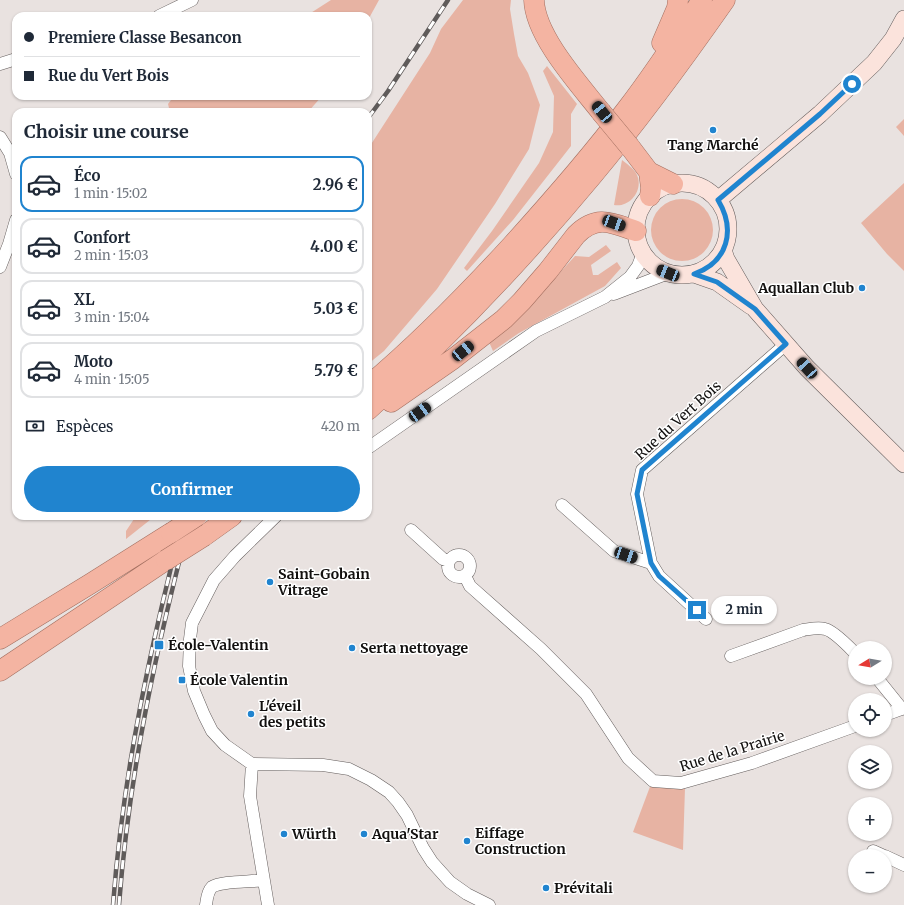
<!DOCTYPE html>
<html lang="fr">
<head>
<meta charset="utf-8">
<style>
  body { margin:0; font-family:Merriweather,serif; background:#f2f2f3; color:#1f2937; height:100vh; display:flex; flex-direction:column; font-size:15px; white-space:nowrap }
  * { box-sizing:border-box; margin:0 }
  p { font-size:13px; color:#747a83 }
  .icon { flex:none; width:22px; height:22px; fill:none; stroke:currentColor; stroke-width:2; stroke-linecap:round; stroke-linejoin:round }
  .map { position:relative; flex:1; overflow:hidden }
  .details { position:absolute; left:12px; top:108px; width:360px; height:412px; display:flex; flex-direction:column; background:#fff; border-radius:12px; box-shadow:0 1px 3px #0004 }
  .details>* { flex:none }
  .top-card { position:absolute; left:12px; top:12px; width:360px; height:88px; border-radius:12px; box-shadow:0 1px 3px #0004; display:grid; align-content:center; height:88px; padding:0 12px; background:#fff }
  .needle { width:26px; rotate:259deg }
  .buttons { position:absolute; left:848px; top:641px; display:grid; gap:8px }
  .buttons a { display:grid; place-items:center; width:44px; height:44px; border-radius:50%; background:#fff; box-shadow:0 1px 3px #0004; font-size:20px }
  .end { position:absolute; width:18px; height:18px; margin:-9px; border:5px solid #2084cf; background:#fff; box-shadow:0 0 0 2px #fff }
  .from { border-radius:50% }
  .bubble { position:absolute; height:28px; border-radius:14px; background:#fff; box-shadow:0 1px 3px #0004; font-size:13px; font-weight:700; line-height:28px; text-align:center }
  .car { position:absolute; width:12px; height:24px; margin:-12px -6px; border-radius:5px; box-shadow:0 0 3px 1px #0007; background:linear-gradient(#222 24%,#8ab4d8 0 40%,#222 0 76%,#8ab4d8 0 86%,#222 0) }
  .top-card b { display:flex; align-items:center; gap:14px; height:38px; font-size:15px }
  .top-card b+b { border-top:1px solid #e0e1e3 }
  .top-card i { width:10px; height:10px; background:#1f2937 }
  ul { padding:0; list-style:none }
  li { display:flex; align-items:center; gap:12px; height:56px; margin:0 8px 6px; padding:0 4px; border:2px solid #e0e1e3; border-radius:12px }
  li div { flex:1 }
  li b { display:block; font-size:15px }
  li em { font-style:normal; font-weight:700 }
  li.selected { border-color:#2084cf }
  li>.icon { width:36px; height:36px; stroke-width:1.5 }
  h2 { padding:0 12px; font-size:18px; line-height:48px }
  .pay { display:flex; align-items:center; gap:10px; height:44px; padding:0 12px; font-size:15px }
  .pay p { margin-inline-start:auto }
  .button { display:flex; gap:8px; margin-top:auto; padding:8px 12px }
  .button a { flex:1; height:46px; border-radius:24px; background:#2084cf; color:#fff; font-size:16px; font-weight:700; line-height:46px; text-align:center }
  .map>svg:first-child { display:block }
  .green { fill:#e7b3a3 }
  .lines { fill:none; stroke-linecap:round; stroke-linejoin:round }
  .minor-casing { stroke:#635d5c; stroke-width:13 }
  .secondary-casing { stroke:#635d5c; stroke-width:18 }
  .trunk-casing { stroke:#a36f60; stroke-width:21 }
  .minor { stroke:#fff; stroke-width:12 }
  .secondary { stroke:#fbe3dc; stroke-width:17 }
  .trunk { stroke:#f4b4a2; stroke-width:20 }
  .rail-casing { stroke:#5f5b5a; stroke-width:4.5 }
  .rail { stroke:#fff; stroke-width:3; stroke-dasharray:9; stroke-linecap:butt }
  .trunk-bridge-casing { stroke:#a36f60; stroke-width:21; stroke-linecap:butt }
  .trunk-bridge { stroke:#f4b4a2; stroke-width:20 }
  .route { stroke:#2084cf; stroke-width:5 }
  .poi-dot { fill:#2084cf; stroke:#fff; stroke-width:1.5 }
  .labels { text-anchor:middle; stroke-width:3; stroke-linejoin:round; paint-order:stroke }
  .poi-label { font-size:14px; font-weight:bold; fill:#12100f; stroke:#fff; text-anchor:start }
  .street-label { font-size:14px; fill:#12100f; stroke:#fff }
</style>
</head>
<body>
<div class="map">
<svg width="904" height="905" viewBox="0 0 904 905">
  <rect width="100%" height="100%" fill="#e9e2e0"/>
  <path class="green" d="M331,0h48l-11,20v-4h-62z
    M463,0h48l-1,9 4,25 4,22 10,17 12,32 -11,44 -34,55 -58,85 -53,62 -16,13v-215l62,-96 11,-24z
    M547,66l30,38 -6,10v32l-58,74 -46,51 -3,-3 28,-37 47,-68 14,-31 1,-36 -11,-25z
    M174,96h148l-14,16h-83l-11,-1 -3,1h-41l-2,-8z
    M904,119v17l-8,-9z
    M622,160c5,4 11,8 14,13 9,16 -6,35 -22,32z
    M904,183v88l-17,-17 -26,-31z
    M651 230a31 31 0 1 1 62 0a31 31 0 1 1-62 0Z
    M606,245l5,6 -20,14 2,10h5l19,-13 4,6 -16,18 -86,47 -26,18 -4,-9 42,-38 44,-48 14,1z
    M136,516h19l-29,23v-8z
    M651,784l34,4 -2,62 -50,-18z"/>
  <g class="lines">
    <defs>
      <path id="minor" d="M159,16l33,-16
        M0,64l16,-5
        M0,137l10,16 6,21
        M0,267l9,-23 7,-24
        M614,294l55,-21
        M368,448l168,-117 69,-34 25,-20 8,-11 5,-13
        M562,505l52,46 37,12
        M276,516l-41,40 -21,24 -22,43 -2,16 -1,27 5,25 10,24 8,16 13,14 27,19 71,1 26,4 22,11 18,12 9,10 9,13 16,33 9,14 18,20 17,12 22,11
        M411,530l32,29 6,2
        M448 566a11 11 0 1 1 22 0a11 11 0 1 1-22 0Z
        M465,576l5,10 71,63 45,45 42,64 25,23 28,2 71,-20 103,-37
        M706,619l-47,-43 -8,-13 -14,-69 5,-24 144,-126
        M731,656l72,-26c7,-1 15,-3 22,-1 9,2 24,18 30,24
        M877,678l25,31
        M885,715l19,-7
        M252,764l-2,32 18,109
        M873,851l11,5
        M885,856l19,9
        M206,905c1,-6 1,-13 6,-18 9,-6 40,-5 51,-7"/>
      <path id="secondary" d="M636 229a46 46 0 1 1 92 0a46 46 0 1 1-92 0Z
        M718,200l102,-86 54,-51 19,-24 11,-20
        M723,250l3,9 29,50 52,59 97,96
        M694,274l23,8 34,24"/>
      <path id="trunk" d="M534,0c1,36 45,84 67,112
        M662,43l15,-35 1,-8
        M630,147l19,25 24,12
        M649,172l2,16 -1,8
        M368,386c51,-43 98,-91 143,-140 40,-44 79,-89 115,-136 27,-35 52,-73 76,-110
        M391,402l62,-43 51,-40 18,-18 26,-30 28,-36c21,-21 36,-12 60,-4
        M368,410c80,-72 155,-151 224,-234 47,-56 91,-116 133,-176
        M204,536l28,-20
        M0,639l90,-55 81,-51
        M0,671l166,-111"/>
    </defs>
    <use href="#minor" class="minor-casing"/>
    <use href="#secondary" class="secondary-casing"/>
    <use href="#trunk" class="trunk-casing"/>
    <use href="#minor" class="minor"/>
    <use href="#secondary" class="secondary"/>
    <use href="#trunk" class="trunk"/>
    <defs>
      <path id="rail" d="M368,118l20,-27 60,-91
        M113,905c10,-133 38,-261 71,-389
        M119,905c10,-132 38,-261 72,-389"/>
    </defs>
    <use href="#rail" class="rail-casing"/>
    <use href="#rail" class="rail"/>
    <defs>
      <path id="trunk-bridge" d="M601,112l29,35
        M171,533l26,-17
        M166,560l38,-24"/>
    </defs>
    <use href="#trunk-bridge" class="trunk-bridge-casing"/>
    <use href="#trunk-bridge" class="trunk-bridge"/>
  </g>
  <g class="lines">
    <path class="route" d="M697,610l-38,-34 -8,-13 -14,-69 5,-24 144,-126 -31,-35 -38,-27 -23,-8c34,-12 42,-44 24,-74l102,-86 32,-30"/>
  </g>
  <g class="poi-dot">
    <circle cx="713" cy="130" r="4"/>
    <circle cx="862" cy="288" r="4"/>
    <circle cx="270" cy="582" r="4"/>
    <rect x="154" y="640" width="10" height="10" rx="2"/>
    <circle cx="352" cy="648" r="4"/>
    <rect x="178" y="676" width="8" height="8" rx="2"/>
    <circle cx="251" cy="714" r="4"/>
    <circle cx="284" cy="834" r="4"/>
    <circle cx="364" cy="834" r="4"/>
    <circle cx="467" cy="841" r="4"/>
    <circle cx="546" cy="888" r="4"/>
  </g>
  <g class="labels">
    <g class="poi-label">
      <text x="713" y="150" text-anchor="middle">Tang Marché</text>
      <text x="854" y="293" text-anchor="end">Aquallan Club</text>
      <text x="278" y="579">Saint-Gobain<tspan x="278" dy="16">Vitrage</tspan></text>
      <text x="168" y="650">École-Valentin</text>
      <text x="360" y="653">Serta nettoyage</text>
      <text x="190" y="685">École Valentin</text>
      <text x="259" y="711">L'éveil<tspan x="259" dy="16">des petits</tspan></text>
      <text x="475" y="838">Eiffage<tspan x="475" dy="16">Construction</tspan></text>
      <text x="292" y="839">Würth</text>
      <text x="372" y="839">Aqua'Star</text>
      <text x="554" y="893">Prévitali</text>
    </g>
    <g class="street-label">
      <text transform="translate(678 420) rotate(-42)" y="5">Rue du Vert Bois</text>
      <text transform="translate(732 751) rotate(-17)" y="5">Rue de la Prairie</text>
    </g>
  </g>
</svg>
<div class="buttons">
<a><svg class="needle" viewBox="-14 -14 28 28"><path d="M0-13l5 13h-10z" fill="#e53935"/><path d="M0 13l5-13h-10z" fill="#747a83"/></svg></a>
<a><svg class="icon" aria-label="locate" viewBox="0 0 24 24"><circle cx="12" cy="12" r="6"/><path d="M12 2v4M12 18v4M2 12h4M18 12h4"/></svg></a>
<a><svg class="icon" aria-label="layers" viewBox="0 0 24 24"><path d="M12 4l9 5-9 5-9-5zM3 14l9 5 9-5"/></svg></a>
<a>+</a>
<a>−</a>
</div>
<i class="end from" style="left:852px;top:84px"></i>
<i class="end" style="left:697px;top:610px"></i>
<div class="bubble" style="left:711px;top:596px;width:66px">2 min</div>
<i class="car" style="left:602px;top:112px;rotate:321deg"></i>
<i class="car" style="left:614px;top:223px;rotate:110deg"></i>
<i class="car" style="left:668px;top:273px;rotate:292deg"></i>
<i class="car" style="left:463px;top:351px;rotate:51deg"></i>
<i class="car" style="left:807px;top:368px;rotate:318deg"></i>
<i class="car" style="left:420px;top:412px;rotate:55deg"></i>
<i class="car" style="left:626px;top:555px;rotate:109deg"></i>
<div class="top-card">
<b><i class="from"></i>Premiere Classe Besancon</b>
<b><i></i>Rue du Vert Bois</b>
</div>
<section class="details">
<h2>Choisir une course</h2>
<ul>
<li class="selected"><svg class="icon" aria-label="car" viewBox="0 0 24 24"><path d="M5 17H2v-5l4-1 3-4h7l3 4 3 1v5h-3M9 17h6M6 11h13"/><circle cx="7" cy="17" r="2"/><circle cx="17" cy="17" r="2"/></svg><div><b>Éco</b><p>1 min · 15:02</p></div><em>2.96 €</em></li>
<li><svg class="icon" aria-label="car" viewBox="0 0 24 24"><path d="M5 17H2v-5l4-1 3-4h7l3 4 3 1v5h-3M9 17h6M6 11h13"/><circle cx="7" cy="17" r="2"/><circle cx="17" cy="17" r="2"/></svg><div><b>Confort</b><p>2 min · 15:03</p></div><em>4.00 €</em></li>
<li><svg class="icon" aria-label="car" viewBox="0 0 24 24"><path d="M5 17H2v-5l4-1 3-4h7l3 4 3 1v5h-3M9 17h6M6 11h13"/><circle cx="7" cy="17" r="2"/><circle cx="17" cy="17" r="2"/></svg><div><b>XL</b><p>3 min · 15:04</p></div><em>5.03 €</em></li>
<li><svg class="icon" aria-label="car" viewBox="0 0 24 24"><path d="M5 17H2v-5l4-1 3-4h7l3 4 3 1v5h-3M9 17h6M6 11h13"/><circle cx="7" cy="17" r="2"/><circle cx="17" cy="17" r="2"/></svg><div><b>Moto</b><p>4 min · 15:05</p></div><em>5.79 €</em></li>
</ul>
<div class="pay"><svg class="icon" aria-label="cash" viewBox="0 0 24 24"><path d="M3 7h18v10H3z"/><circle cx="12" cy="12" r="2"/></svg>Espèces<p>420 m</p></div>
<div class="button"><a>Confirmer</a></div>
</section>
</div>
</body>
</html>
